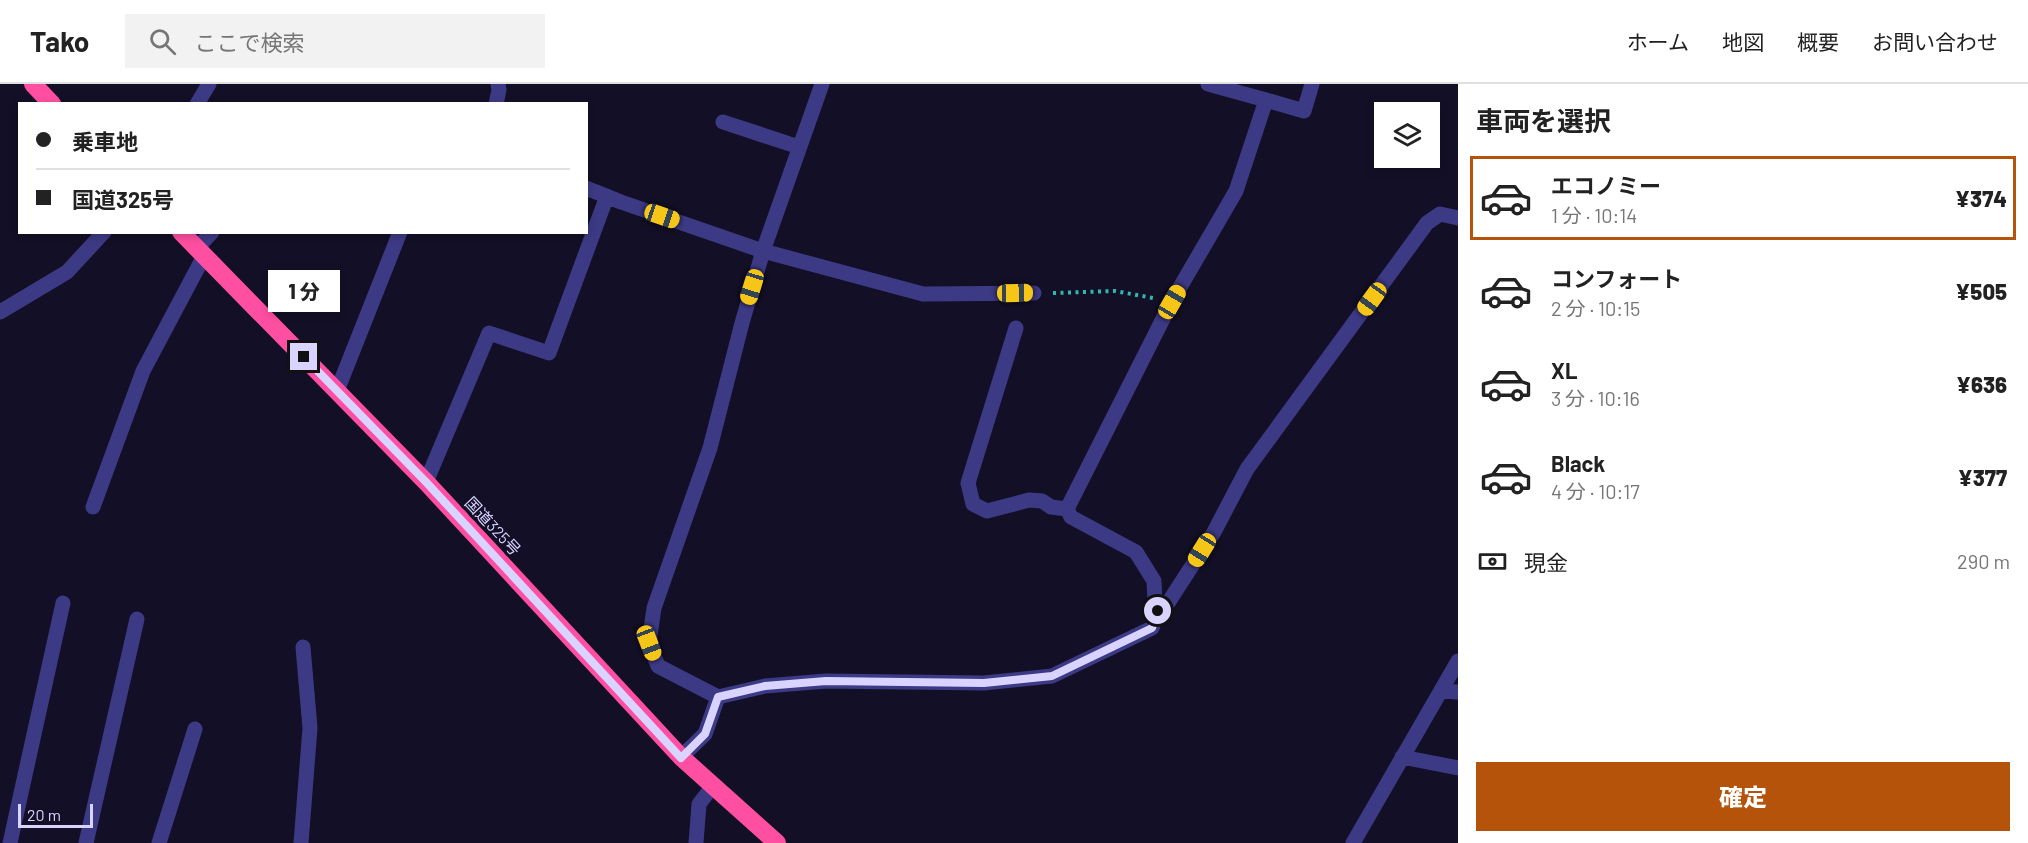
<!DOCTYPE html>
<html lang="ja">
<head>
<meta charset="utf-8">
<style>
  body { margin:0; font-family:Barlow,"Noto Sans JP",sans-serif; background:#f2f2f2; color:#222; height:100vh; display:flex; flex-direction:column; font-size:22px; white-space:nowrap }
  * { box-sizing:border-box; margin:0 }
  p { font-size:20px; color:#767676 }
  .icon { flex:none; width:33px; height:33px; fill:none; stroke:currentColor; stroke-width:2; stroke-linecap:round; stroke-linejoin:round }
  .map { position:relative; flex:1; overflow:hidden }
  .drawer { display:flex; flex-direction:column; background:#fff; width:570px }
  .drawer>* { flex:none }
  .hud { position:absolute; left:18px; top:18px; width:570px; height:132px; border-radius:0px; box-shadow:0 3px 9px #0003; display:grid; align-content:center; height:132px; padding:0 18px; background:#fff }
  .fabs { position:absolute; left:1374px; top:18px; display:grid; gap:12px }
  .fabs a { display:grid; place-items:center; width:66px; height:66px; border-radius:0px; background:#fff; box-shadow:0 3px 9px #0003; font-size:30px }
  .scale { position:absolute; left:18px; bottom:15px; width:75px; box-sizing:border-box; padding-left:6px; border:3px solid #d9d4ff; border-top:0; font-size:16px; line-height:21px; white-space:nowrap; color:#d9d4ff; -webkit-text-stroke:4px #130f26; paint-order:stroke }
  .end { position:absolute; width:27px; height:27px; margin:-14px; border:8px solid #d9d4ff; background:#111; box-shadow:0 0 0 3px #111 }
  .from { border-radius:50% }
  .bubble { position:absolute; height:42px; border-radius:0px; background:#fff; box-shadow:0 3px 9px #0003; font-size:20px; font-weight:800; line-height:42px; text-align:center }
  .car { position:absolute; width:18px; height:36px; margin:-18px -9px; border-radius:8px; box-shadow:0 0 4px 2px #0007; background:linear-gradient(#f5c518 24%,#345 0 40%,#f5c518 0 76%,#345 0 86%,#f5c518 0) }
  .hud b { display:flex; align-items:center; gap:21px; height:57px; font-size:22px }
  .hud b+b { border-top:2px solid #e0e0e0 }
  .hud i { width:15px; height:15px; background:#222 }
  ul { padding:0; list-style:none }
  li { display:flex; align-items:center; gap:18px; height:84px; margin:0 12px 9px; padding:0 6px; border:3px solid transparent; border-radius:0px }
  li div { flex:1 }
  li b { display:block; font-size:22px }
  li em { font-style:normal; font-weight:800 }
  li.active { border-color:#b45309 }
  li>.icon { width:54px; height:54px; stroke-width:1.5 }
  h2 { padding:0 18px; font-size:27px; line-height:72px }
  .pay { display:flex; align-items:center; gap:15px; height:66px; padding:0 18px; font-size:22px }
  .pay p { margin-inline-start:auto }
  .action { display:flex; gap:12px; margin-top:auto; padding:12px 18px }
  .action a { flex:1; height:69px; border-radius:0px; background:#b45309; color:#fff; font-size:24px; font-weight:800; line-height:69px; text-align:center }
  header { display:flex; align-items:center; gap:36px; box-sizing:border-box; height:84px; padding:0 30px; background:#fff; border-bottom:2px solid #e0e0e0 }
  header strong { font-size:28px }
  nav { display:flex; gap:33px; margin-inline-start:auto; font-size:21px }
  .search { width:420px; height:54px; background:#f2f2f2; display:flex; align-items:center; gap:15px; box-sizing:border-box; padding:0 21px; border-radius:0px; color:#767676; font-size:22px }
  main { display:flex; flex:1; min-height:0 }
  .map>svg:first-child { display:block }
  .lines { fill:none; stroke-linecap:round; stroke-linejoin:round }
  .path { stroke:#2fb8b0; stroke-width:4; stroke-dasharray:3 4.5; stroke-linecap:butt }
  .minor { stroke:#3d3a85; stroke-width:15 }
  .highway { stroke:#ff4fa3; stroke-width:18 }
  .route { stroke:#d9d4ff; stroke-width:8 }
  .labels { text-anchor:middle; stroke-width:6; stroke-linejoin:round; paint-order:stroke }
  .street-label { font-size:16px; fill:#d9d4ff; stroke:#130f26 }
</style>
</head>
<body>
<header>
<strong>Tako</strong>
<div class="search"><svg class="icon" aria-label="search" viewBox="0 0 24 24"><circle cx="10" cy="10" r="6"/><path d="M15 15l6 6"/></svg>ここで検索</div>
<nav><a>ホーム</a><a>地図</a><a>概要</a><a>お問い合わせ</a></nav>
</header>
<main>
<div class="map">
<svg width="1458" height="759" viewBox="0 0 1458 759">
  <rect width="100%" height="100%" fill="#130f26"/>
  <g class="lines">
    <path class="path" d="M1053,209l62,-2 38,7"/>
    <path class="minor" d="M1208,0l58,16
      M197,20l12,-20
      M496,20l3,-14 -1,-6
      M723,38l76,25
      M586,104l35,14 142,49 160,43 111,-1
      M197,164l15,-16
      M0,228l67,-40 37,-40
      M1016,244l-48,155 5,21 14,7 42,-11 13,1 9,6 16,2
      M337,307l63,-159
      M426,398l63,-149 60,20 58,-157
      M93,423l50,-136 61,-115
      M1067,425l105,-208 64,-110 30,-91 38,11 8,-27
      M1158,527l8,-5 48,-74 33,-63 180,-246 13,-9 18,4
      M1441,607l17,1
      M718,613l-60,-31 -9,-23 5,-35 56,-160 32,-125 21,-72 59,-167
      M681,673l24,-23 13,-37 47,-11 61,-5 158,2 68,-7 100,-48 6,-17 -3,-10 -1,-20 -18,-29 -65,-35 -4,-8
      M1402,673l56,11
      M10,759l53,-240
      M86,759l51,-224
      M159,759l36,-114
      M301,759l9,-115 -7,-81
      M696,759l3,-39 14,-18
      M1353,759l105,-182"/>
    <path class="highway" d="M33,0l19,20
      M181,148l245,250 255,275 96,86"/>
  </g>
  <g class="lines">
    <path class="route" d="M304,273l122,125 255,276 24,-24 13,-37 47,-11 61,-5 158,2 68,-7 100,-48 6,-17"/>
  </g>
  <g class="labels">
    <g class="street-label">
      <text transform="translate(493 442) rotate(47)" y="6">国道325号</text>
    </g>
  </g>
</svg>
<div class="fabs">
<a><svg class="icon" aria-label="layers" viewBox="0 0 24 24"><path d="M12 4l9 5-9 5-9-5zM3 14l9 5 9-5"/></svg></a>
</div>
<div class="scale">20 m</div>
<i class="end from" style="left:1158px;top:527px"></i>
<i class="end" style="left:304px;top:273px"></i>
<div class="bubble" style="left:268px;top:186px;width:72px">1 分</div>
<i class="car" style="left:662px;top:132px;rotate:109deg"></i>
<i class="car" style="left:752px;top:203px;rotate:197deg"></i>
<i class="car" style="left:1015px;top:209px;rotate:89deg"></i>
<i class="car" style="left:1372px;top:215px;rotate:216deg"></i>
<i class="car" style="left:1172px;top:218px;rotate:30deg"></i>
<i class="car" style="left:1202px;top:466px;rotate:212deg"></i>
<i class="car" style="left:649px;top:559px;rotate:159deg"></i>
<div class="hud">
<b><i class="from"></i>乗車地</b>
<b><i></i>国道325号</b>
</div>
</div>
<section class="drawer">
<h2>車両を選択</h2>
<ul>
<li class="active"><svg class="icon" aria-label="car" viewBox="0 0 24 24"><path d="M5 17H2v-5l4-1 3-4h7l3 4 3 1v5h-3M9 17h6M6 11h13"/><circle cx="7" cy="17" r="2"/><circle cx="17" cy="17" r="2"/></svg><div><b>エコノミー</b><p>1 分 · 10:14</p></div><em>¥374</em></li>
<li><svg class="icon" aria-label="car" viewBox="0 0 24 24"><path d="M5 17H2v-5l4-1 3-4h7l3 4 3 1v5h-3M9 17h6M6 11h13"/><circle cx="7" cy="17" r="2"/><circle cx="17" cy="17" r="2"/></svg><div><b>コンフォート</b><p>2 分 · 10:15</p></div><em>¥505</em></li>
<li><svg class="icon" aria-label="car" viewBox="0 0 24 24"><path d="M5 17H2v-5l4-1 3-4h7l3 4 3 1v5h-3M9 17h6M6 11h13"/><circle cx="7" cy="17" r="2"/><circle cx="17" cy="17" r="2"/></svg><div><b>XL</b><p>3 分 · 10:16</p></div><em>¥636</em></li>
<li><svg class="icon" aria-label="car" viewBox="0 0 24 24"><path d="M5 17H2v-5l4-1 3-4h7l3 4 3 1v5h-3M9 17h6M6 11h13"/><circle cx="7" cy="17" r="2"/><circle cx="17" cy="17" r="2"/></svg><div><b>Black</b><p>4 分 · 10:17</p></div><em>¥377</em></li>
</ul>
<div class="pay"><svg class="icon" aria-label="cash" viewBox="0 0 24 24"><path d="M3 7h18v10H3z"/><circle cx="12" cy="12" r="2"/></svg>現金<p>290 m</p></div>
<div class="action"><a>確定</a></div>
</section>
</main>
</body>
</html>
